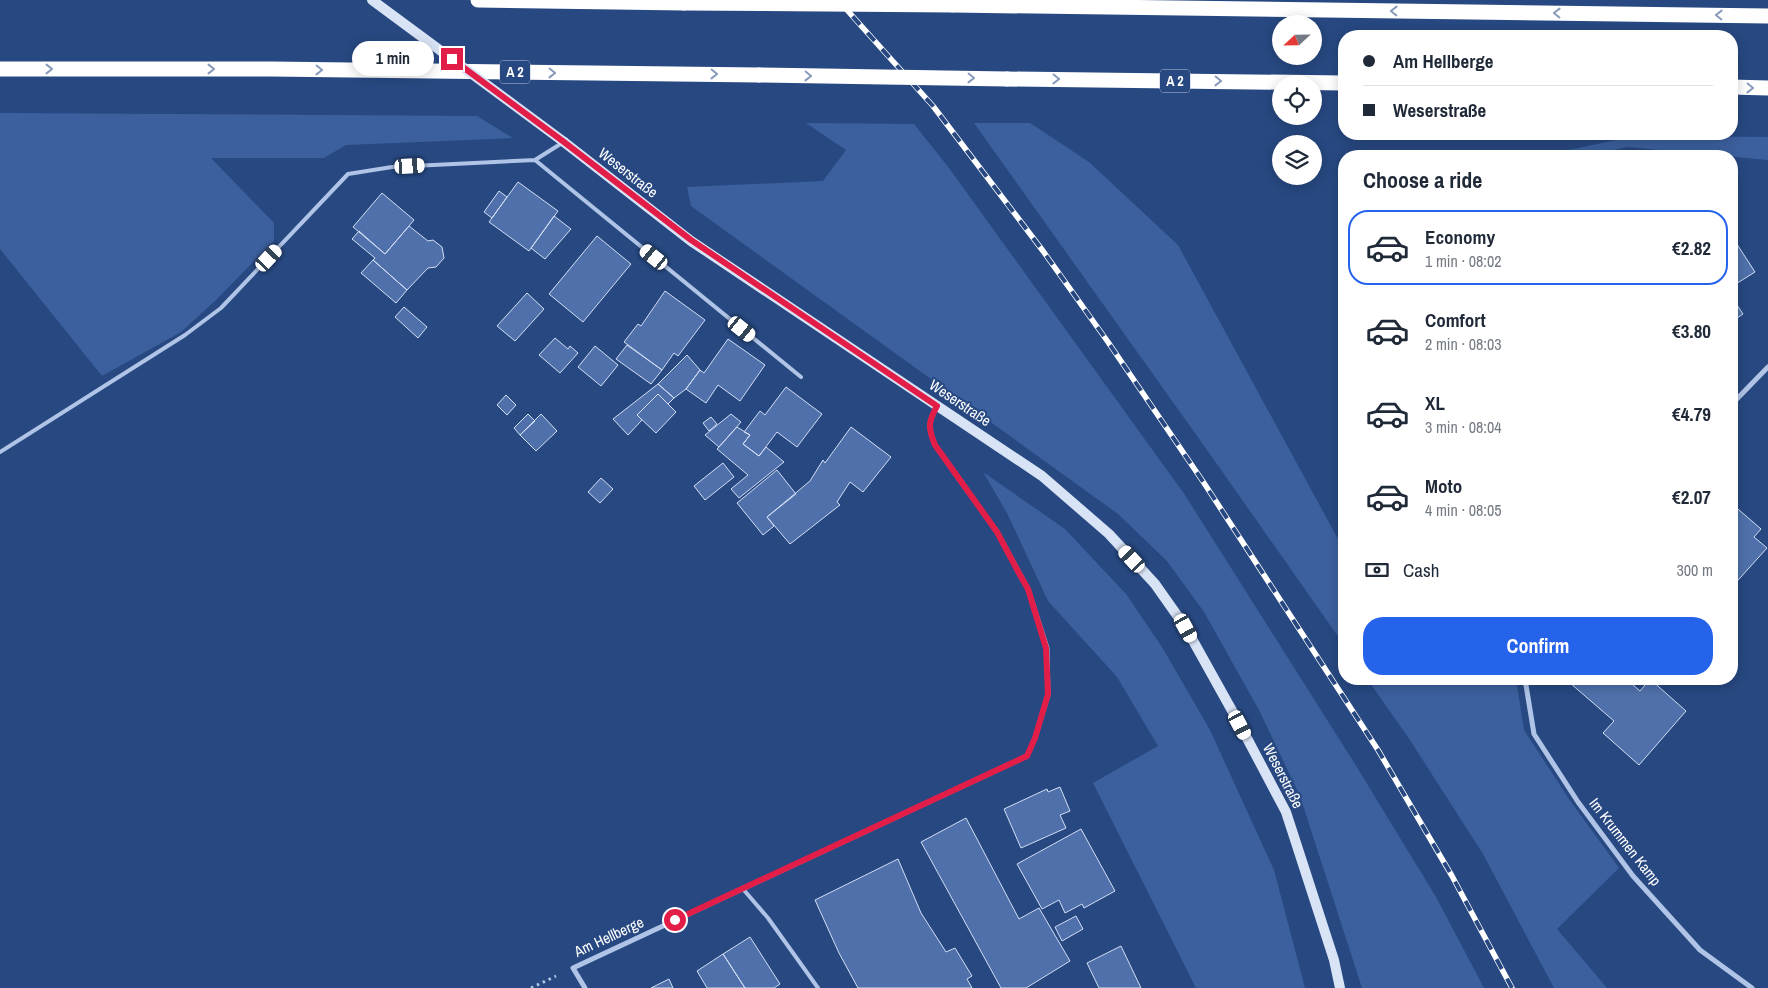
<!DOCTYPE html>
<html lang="en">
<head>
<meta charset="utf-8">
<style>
  body { margin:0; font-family:"Archivo Narrow",sans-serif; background:#f6f6f7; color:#1f2937; height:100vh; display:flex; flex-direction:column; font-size:19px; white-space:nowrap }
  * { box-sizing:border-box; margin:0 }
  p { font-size:16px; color:#747a83 }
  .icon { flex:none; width:28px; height:28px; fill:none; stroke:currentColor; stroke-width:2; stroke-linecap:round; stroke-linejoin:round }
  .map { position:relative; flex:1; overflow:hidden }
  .details { position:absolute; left:1338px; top:150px; width:400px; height:535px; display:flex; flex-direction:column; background:#fff; border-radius:20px; box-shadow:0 2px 12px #0003 }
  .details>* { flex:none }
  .guide { position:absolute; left:1338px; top:30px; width:400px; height:110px; border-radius:20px; box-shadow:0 2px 12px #0003; display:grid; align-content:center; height:110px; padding:0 25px; background:#fff }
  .needle { width:32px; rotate:248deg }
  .buttons { position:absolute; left:1272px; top:15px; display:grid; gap:10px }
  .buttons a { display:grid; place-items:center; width:50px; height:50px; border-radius:50%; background:#fff; box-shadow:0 2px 12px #0003; font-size:25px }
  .end { position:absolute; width:22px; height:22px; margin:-11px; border:6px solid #e11d48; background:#fff; box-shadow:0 0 0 2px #fff }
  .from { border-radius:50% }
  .bubble { position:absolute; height:35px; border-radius:18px; background:#fff; box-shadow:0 2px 12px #0003; font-size:16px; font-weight:800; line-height:35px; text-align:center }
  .car { position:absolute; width:15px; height:30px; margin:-15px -8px; border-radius:6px; box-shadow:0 0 4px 1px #0007; background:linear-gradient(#fff 24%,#345 0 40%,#fff 0 76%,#345 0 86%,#fff 0) }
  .guide b { display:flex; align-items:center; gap:18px; height:48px; font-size:19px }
  .guide b+b { border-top:1px solid #e0e1e3 }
  .guide i { width:12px; height:12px; background:#1f2937 }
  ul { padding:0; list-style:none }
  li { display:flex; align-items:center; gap:15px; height:75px; margin:0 10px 8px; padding:0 15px; border:2px solid transparent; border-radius:20px }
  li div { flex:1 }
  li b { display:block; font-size:19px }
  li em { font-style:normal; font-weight:800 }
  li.on { border-color:#2563eb }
  li>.icon { width:45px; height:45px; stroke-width:1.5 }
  h2 { padding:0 25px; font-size:22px; line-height:60px }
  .pay { display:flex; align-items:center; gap:12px; height:55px; padding:0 25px; font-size:19px }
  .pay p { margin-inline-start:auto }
  .button { display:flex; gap:10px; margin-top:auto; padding:10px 25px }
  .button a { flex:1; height:58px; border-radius:20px; background:#2563eb; color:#fff; font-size:20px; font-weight:800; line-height:58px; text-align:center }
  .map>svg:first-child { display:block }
  .green { fill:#3c609e }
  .building { fill:#4f70aa; stroke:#d2dff5 }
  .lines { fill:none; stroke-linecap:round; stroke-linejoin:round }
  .path { stroke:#afc4e6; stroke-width:3; stroke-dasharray:2.5 4; stroke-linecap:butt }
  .lane { stroke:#afc4e6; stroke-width:4 }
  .street { stroke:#afc4e6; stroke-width:5 }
  .secondary { stroke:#d8e3f6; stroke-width:10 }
  .highway { stroke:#fff; stroke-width:15 }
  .rail-casing { stroke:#fff; stroke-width:5.5 }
  .rail { stroke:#274881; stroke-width:4; stroke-dasharray:11; stroke-linecap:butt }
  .secondary-bridge { stroke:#d8e3f6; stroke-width:10 }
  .highway-bridge { stroke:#fff; stroke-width:15 }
  .oneway { stroke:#889aba }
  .route { stroke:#e11d48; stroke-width:6 }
  .labels { text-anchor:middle; stroke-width:4; stroke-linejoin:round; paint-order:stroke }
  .shield { fill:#274881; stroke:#bec8d9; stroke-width:1 }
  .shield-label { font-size:14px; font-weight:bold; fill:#fff }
  .street-label { font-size:15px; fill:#fff; stroke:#274881 }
</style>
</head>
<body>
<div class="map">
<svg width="1768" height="988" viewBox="0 0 1768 988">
  <rect width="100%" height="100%" fill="#274881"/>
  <path class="green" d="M0,113l477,3 36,22 -167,7 -22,13h-113l63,65v18l-59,60 -34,31 -79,44 -102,-127z
    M806,123l108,1 35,44 236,327 170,269 81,133 48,91h-122l-62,-192 -41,-86 -55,-98 -37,-51 -49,-47 -427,-308 -4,-19 136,-6 23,-31z
    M974,123h56l59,39 89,83 166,305v95l-132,-188z
    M1635,136l133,1v23l-140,-13 -45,9h-43z
    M983,472l82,57 61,65 36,53 48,83 64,140 31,118h-109l-103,-205 65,-37 -41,-69 -69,-76 -41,-88z
    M1367,679h149l8,51 45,69 50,69 -62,61 50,59h-53l-71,-134 -75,-117z"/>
  <path class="building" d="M518,182l40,29 -29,40 -40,-29z
    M499,191l8,6 -15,21 -8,-6z
    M382,193l32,27 -29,34 -32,-27z
    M554,216l17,13 -26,30 -14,-11z
    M409,226l19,15 5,-1 9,7 2,11 -8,9 -8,1 -21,22 -34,-30 2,-2 -23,-19 7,-8 26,23z
    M1731,235l24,37 -24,15z
    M597,236l34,28 -48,58 -34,-28z
    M373,260l34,30 -11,13 -35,-30z
    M665,291l40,29 -27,36 -4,-3 -12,17 -38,-28 14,-18 3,2z
    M527,293l17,16 -29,32 -18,-15z
    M1731,296l12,18 -12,8z
    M404,307l23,20 -9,11 -23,-21z
    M555,338l13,11 2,-3 8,7 -18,20 -21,-18z
    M728,339l37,26 -25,36 -22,-16 -12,18 -20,-14 14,-19 4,3z
    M627,345l35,25 -11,14 -35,-25z
    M595,346l23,19 -17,21 -23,-19z
    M687,355l13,15 -14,19 -12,9 -16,-14z
    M658,384l16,14 -6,6 -10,-10 -21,21 5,5 -14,15 -15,-16z
    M786,387l36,27 -25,33 -20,-15 -18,24 -16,-12 7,-9 -6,-3 16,-21 5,4z
    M658,394l18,18 -20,21 -19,-18z
    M506,395l10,10 -9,10 -10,-10z
    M528,414l7,7 -15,14 -6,-7z
    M541,414l16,17 -21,20 -16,-16z
    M731,414l10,8 -22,25 -14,-12z
    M711,417l6,7 -8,7 -6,-8z
    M737,427l13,8 -7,9 16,12 7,-9 18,15 -45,36 -8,-9 17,-14 -31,-26z
    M851,427l40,30 -28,35 -13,-10 -13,20 3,3 -50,39 -23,-27 43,-36 13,-21 2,3z
    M723,463l11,14 -29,23 -11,-14z
    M777,470l19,24 -29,23 7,9 -11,9 -26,-32z
    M601,478l12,11 -13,14 -12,-11z
    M1731,503l30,26 -7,8 13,11 -36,40z
    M1574,679h52l14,12 10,-12 36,32 -47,54 -36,-32 11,-12 -44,-38z
    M1060,787l10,24 -10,4 6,13 -45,20 -17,-39 43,-20 1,3z
    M966,818l53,101 20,-11 31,53 -44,27h-25l-80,-146z
    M1081,829l34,62 -31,17 -2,-4 -17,9 -6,-13 -17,9 -25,-45z
    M898,859l23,54 25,39 9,-4 17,28 -5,3 5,9h-114l-19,-35 -24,-53z
    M1076,916l7,13 -21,12 -7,-14z
    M750,937l30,47 -6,4h-29l-22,-34z
    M1121,946l20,42h-42l-12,-25z
    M723,954l22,34h-38l-10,-17z
    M669,979l4,9h-22z"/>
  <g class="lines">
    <path class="path" d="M531,988l25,-12"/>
    <path class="lane" d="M535,160l266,217
      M0,452l185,-117 36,-27 127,-134 44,-7 143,-7 27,-17
      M743,889l25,29 50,70"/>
    <path class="street" d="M1731,405l37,-38
      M1525,679l9,55 44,68 55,74 67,74 52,38
      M585,988l-12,-20 454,-212 8,-18 13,-43 -1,-47 -19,-59 -31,-57 -62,-87c-7,-17 -7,-23 2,-39"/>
    <path class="secondary" d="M564,142l127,99 351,235 67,58 46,50 31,44 54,97 46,87 48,148 6,28"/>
    <path class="highway" d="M478,0l206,3
      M953,5l815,11
      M0,69h271l488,6
      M1007,79l337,4
      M1731,87l37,1"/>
    <defs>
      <path id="rail" d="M838,0l95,106 110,145 65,91 96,141 174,267 74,126 60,112"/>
    </defs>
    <use href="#rail" class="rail-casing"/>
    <use href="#rail" class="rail"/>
    <path class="secondary-bridge" d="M372,0l192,142"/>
    <path class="highway-bridge" d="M684,3l269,2
      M759,75l248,4"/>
  </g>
  <defs><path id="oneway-chevron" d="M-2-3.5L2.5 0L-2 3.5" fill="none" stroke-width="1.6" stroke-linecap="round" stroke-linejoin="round" transform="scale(1.25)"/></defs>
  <g class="oneway">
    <use href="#oneway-chevron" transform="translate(1394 11) rotate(-179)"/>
    <use href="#oneway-chevron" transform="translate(1557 13) rotate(-179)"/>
    <use href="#oneway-chevron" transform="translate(1719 15) rotate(-179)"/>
    <use href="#oneway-chevron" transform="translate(49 69)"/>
    <use href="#oneway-chevron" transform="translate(211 69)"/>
    <use href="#oneway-chevron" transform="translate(319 70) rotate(1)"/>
    <use href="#oneway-chevron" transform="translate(552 73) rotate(1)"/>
    <use href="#oneway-chevron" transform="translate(714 74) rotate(1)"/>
    <use href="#oneway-chevron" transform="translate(808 76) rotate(1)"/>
    <use href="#oneway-chevron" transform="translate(971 78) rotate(1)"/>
    <use href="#oneway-chevron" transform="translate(1056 79) rotate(1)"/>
    <use href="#oneway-chevron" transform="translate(1218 81) rotate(1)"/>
    <use href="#oneway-chevron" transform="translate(1750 88) rotate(1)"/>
  </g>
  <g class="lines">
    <path class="route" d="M452,59l112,83 127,98 246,166c-9,16 -9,22 -2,39l62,87 23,43 8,14 18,59 2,46 -13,44 -8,18 -352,164"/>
  </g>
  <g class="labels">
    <g class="shield">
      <rect x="500" y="60.5" width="30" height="23" rx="4"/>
      <rect x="1160" y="69.5" width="30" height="23" rx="4"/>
    </g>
    <g class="shield-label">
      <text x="515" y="77">A 2</text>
      <text x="1175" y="86">A 2</text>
    </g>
    <g class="street-label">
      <text transform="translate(628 173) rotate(38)" y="5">Weserstraße</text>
      <text transform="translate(960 403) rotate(34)" y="5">Weserstraße</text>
      <text transform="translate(1283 776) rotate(63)" y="5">Weserstraße</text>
      <text transform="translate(1625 842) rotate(52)" y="5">Im Krummen Kamp</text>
      <text transform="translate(609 937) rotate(-25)" y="5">Am Hellberge</text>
    </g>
  </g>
</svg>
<div class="buttons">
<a><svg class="needle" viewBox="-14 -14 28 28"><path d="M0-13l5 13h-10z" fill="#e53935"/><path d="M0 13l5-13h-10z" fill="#747a83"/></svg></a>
<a><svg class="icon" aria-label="locate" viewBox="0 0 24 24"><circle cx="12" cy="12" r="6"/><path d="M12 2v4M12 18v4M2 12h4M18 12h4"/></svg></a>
<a><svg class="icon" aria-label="layers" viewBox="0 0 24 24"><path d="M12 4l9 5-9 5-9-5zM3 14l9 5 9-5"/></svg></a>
</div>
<i class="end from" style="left:675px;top:920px"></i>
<i class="end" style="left:452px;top:59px"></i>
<div class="bubble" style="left:352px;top:41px;width:82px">1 min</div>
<i class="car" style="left:410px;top:166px;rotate:87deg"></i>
<i class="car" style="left:654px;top:257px;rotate:309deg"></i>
<i class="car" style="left:269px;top:258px;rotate:43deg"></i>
<i class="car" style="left:742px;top:329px;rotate:129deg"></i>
<i class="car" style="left:1132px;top:559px;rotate:317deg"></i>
<i class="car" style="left:1186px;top:628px;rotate:151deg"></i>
<i class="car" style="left:1240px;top:725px;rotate:152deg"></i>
<div class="guide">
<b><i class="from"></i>Am Hellberge</b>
<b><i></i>Weserstraße</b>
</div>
<section class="details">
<h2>Choose a ride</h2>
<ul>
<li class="on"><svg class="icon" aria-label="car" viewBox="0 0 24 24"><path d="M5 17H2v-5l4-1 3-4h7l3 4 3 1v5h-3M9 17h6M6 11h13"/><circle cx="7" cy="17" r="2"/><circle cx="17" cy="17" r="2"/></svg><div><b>Economy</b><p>1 min · 08:02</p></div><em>€2.82</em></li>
<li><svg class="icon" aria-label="car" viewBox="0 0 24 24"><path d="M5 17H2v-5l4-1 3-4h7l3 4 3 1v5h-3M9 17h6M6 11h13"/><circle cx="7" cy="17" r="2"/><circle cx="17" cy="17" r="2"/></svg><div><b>Comfort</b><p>2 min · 08:03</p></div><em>€3.80</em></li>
<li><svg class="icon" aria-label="car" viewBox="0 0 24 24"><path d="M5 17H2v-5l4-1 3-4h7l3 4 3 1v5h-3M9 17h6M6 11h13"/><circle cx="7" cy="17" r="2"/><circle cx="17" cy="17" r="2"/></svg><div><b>XL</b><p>3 min · 08:04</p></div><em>€4.79</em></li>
<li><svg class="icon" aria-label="car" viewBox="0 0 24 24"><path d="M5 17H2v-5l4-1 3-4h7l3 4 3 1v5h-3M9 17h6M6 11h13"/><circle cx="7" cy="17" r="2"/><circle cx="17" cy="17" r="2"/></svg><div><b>Moto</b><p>4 min · 08:05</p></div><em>€2.07</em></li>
</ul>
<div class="pay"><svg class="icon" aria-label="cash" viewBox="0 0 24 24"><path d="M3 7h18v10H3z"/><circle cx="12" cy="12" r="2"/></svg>Cash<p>300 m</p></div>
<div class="button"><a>Confirm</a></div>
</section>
</div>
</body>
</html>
